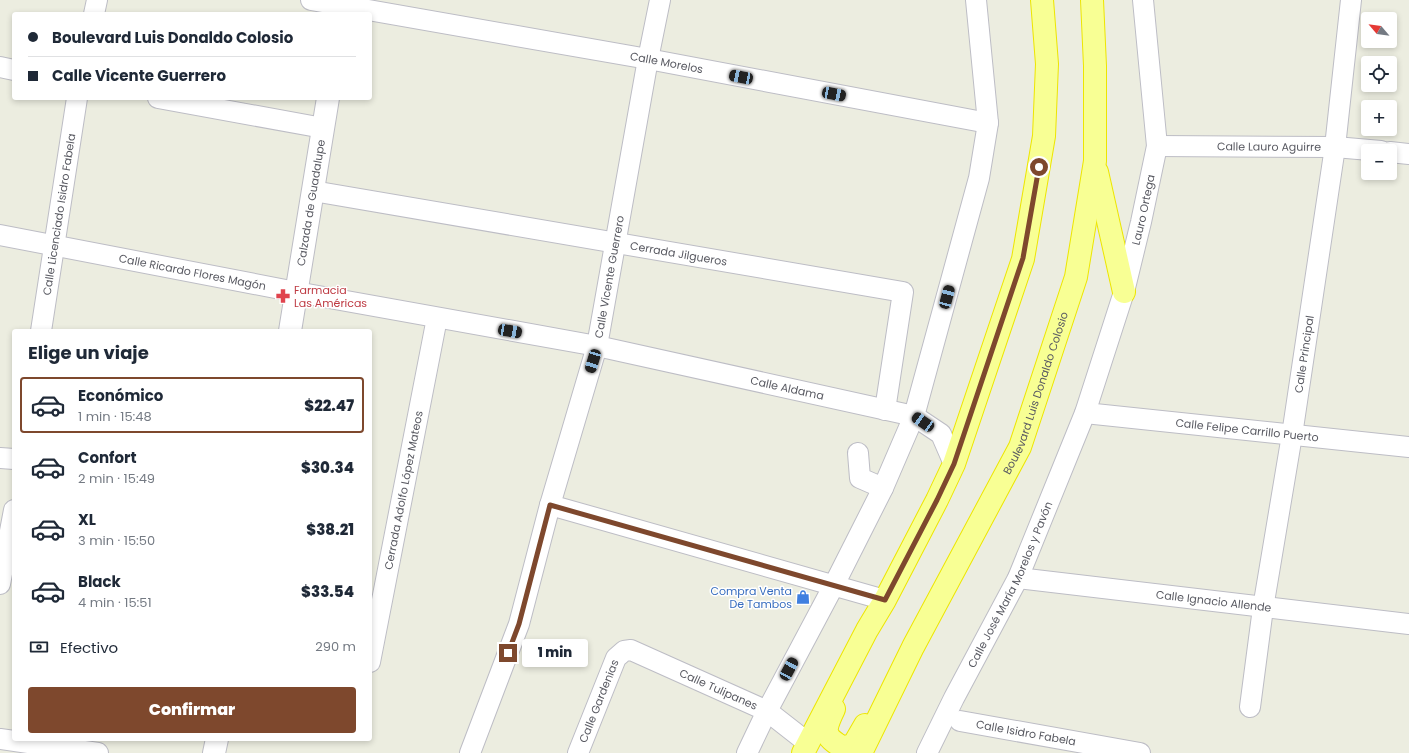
<!DOCTYPE html>
<html lang="es">
<head>
<meta charset="utf-8">
<style>
  body { margin:0; font-family:Poppins,sans-serif; background:#f2f2f3; color:#1f2937; height:100vh; display:flex; flex-direction:column; font-size:15px; white-space:nowrap }
  * { box-sizing:border-box; margin:0 }
  p { font-size:13px; color:#747a83 }
  .icon { flex:none; width:22px; height:22px; fill:none; stroke:currentColor; stroke-width:2; stroke-linecap:round; stroke-linejoin:round }
  .map { position:relative; flex:1; overflow:hidden }
  .details { position:absolute; left:12px; top:329px; width:360px; height:412px; display:flex; flex-direction:column; background:#fff; border-radius:4px; box-shadow:0 2px 6px #0003 }
  .details>* { flex:none }
  .banner { position:absolute; left:12px; top:12px; width:360px; height:88px; border-radius:4px; box-shadow:0 2px 6px #0003; display:grid; align-content:center; height:88px; padding:0 16px; background:#fff }
  .needle { width:26px; rotate:299deg }
  .fabs { position:absolute; left:1361px; top:12px; display:grid; gap:8px }
  .fabs a { display:grid; place-items:center; width:36px; height:36px; border-radius:4px; background:#fff; box-shadow:0 2px 6px #0003; font-size:20px }
  .end { position:absolute; width:18px; height:18px; margin:-9px; border:5px solid #7e482d; background:#fff; box-shadow:0 0 0 2px #fff }
  .from { border-radius:50% }
  .bubble { position:absolute; height:28px; border-radius:4px; background:#fff; box-shadow:0 2px 6px #0003; font-size:13px; font-weight:800; line-height:28px; text-align:center }
  .car { position:absolute; width:12px; height:24px; margin:-12px -6px; border-radius:5px; box-shadow:0 0 3px 1px #0007; background:linear-gradient(#222 24%,#8ab4d8 0 40%,#222 0 76%,#8ab4d8 0 86%,#222 0) }
  .banner b { display:flex; align-items:center; gap:14px; height:38px; font-size:15px }
  .banner b+b { border-top:1px solid #e0e1e3 }
  .banner i { width:10px; height:10px; background:#1f2937 }
  ul { padding:0; list-style:none }
  li { display:flex; align-items:center; gap:12px; height:56px; margin:0 8px 6px; padding:0 8px; border:2px solid transparent; border-radius:4px }
  li div { flex:1 }
  li b { display:block; font-size:15px }
  li em { font-style:normal; font-weight:800 }
  li.current { border-color:#7e482d }
  li>.icon { width:36px; height:36px; stroke-width:1.5 }
  h2 { padding:0 16px; font-size:18px; line-height:48px }
  .pay { display:flex; align-items:center; gap:10px; height:44px; padding:0 16px; font-size:15px }
  .pay p { margin-inline-start:auto }
  .button { display:flex; gap:8px; margin-top:auto; padding:8px 16px }
  .button a { flex:1; height:46px; border-radius:4px; background:#7e482d; color:#fff; font-size:16px; font-weight:800; line-height:46px; text-align:center }
  .map>svg:first-child { display:block }
  .lines { fill:none; stroke-linecap:round; stroke-linejoin:round }
  .minor-casing { stroke:#bdbdc5; stroke-width:22 }
  .tertiary-casing { stroke:#bdbdc5; stroke-width:24 }
  .trunk-casing { stroke:#ede600; stroke-width:24 }
  .minor { stroke:#fff; stroke-width:20 }
  .tertiary { stroke:#fff; stroke-width:22 }
  .trunk { stroke:#f8ff94; stroke-width:22 }
  .route { stroke:#7e482d; stroke-width:5 }
  .labels { text-anchor:middle; stroke-width:3; stroke-linejoin:round; paint-order:stroke }
  .street-label { font-size:11px; fill:#595a62; stroke:#fff }
  .health-label { font-size:11px; fill:#be3a42; stroke:#fff; text-anchor:start }
  .shop-label { font-size:11px; fill:#366cbe; stroke:#fff; text-anchor:end }
</style>
</head>
<body>
<div class="map">
<svg width="1409" height="753" viewBox="0 0 1409 753">
  <rect width="100%" height="100%" fill="#ecede0"/>
  <g class="lines">
    <defs>
      <g id="minor">
        <path id="s1" d="M311,0l337,59 340,64"/>
        <path d="M94,14l3,-14"/>
        <path d="M0,67l14,3"/>
        <path d="M158,98l165,30"/>
        <path id="s2" d="M1157,146l178,1 46,4"/>
        <path d="M1390,152l19,2"/>
        <path id="s3" d="M313,191l590,101 -18,118"/>
        <path id="s4" d="M0,235l296,57 301,54 317,70 27,18 13,30"/>
        <path id="s5" d="M41,331l36,-233"/>
        <path id="s6" d="M1085,413l324,34"/>
        <path d="M858,453l2,25 23,10"/>
        <path d="M0,458l14,1"/>
        <path d="M550,505l335,95"/>
        <path id="s7" d="M1018,578l391,46"/>
        <path d="M0,584l14,-74"/>
        <path id="s8" d="M370,662l67,-344"/>
        <path id="s9" d="M1250,707l13,-99 29,-173 43,-288 16,-147"/>
        <path id="s10" d="M960,721l180,32"/>
        <path d="M0,739l98,14"/>
        <path id="s11" d="M470,753l49,-129 31,-119 47,-159 51,-287 12,-59"/>
        <path id="s12" d="M578,753l38,-95 8,-7 7,-1 136,61 41,32"/>
        <path d="M747,753l20,-42 67,-126 49,-97 31,-72 65,-238 9,-55 -12,-123"/>
        <path id="s13" d="M927,753l27,-55 64,-120 67,-165 39,-121 17,-70 16,-76 -14,-146"/>
      </g>
      <g id="tertiary">
        <path d="M342,14l2,-14"/>
        <path id="s14" d="M290,331l38,-233"/>
        <path d="M214,753l3,-14"/>
      </g>
      <g id="trunk">
        <path d="M1097,172l27,120"/>
        <path d="M834,709c-10,21 -12,27 10,39l10,-4 11,-19"/>
        <path d="M803,753l64,-123 18,-30 52,-100 17,-36 69,-205 21,-123 3,-72 -5,-64"/>
        <path id="s15" d="M861,753l52,-106 107,-200 56,-170 19,-116v-95l-3,-66"/>
      </g>
    </defs>
    <use href="#minor" class="minor-casing"/>
    <use href="#tertiary" class="tertiary-casing"/>
    <use href="#trunk" class="trunk-casing"/>
    <use href="#minor" class="minor"/>
    <use href="#tertiary" class="tertiary"/>
    <use href="#trunk" class="trunk"/>
  </g>
  <g class="lines">
    <path class="route" d="M508,653l11,-29 31,-119 335,95 52,-100 17,-36 69,-206 16,-91"/>
  </g>
  <defs>
    <symbol id="pharmacy-bare" viewBox="-9 -9 18 18"><path d="M-2-6h4v4h4v4h-4v4h-4v-4h-4v-4h4Z" fill="#e0444e" stroke="#fff" stroke-width="2.5" paint-order="stroke"/></symbol>
    <symbol id="shop-bare" viewBox="-9 -9 18 18"><path d="M-5-2.5h2.3a2.7 3.5 0 0 1 5.4 0H5L5.5 6h-11ZM-1.5-2.5h3a1.5 2.3 0 0 0-3 0Z" fill="#3f7fe0" stroke="#fff" stroke-width="2.5" paint-order="stroke"/></symbol>
  </defs>
  <g fill-rule="evenodd">
    <use href="#pharmacy-bare" x="273" y="286" width="20" height="20"/>
    <use href="#shop-bare" x="793" y="587" width="20" height="20"/>
  </g>
  <g class="labels">
    <g class="street-label">
      <text dy="4" stroke="none"><textPath href="#s1" startOffset="361">Calle Morelos</textPath></text>
      <text dy="4" stroke="none"><textPath href="#s2" startOffset="112">Calle Lauro Aguirre</textPath></text>
      <text dy="4" stroke="none"><textPath href="#s14" startOffset="130">Calzada de Guadalupe</textPath></text>
      <text dy="4" stroke="none"><textPath href="#s13" startOffset="587">Lauro Ortega</textPath></text>
      <text dy="4" stroke="none"><textPath href="#s5" startOffset="118">Calle Licenciado Isidro Fabela</textPath></text>
      <text dy="4" stroke="none"><textPath href="#s3" startOffset="371">Cerrada Jilgueros</textPath></text>
      <text dy="4" stroke="none"><textPath href="#s4" startOffset="196">Calle Ricardo Flores Magón</textPath></text>
      <text dy="4" stroke="none"><textPath href="#s11" startOffset="497">Calle Vicente Guerrero</textPath></text>
      <text dy="4" stroke="none"><textPath href="#s9" startOffset="357">Calle Principal</textPath></text>
      <text dy="4" stroke="none"><textPath href="#s4" startOffset="802">Calle Aldama</textPath></text>
      <text dy="4" stroke="none"><textPath href="#s15" startOffset="401">Boulevard Luis Donaldo Colosio</textPath></text>
      <text dy="4" stroke="none"><textPath href="#s6" startOffset="163">Calle Felipe Carrillo Puerto</textPath></text>
      <text dy="4" stroke="none"><textPath href="#s8" startOffset="175">Cerrada Adolfo López Mateos</textPath></text>
      <text dy="4" stroke="none"><textPath href="#s13" startOffset="188">Calle José María Morelos y Pavón</textPath></text>
      <text dy="4" stroke="none"><textPath href="#s7" startOffset="197">Calle Ignacio Allende</textPath></text>
      <text dy="4" stroke="none"><textPath href="#s12" startOffset="216">Calle Tulipanes</textPath></text>
      <text dy="4" stroke="none"><textPath href="#s12" startOffset="56">Calle Gardenias</textPath></text>
      <text dy="4" stroke="none"><textPath href="#s10" startOffset="67">Calle Isidro Fabela</textPath></text>
    </g>
    <g class="health-label">
      <text x="294" y="294">Farmacia<tspan x="294" dy="13">Las Américas</tspan></text>
    </g>
    <g class="shop-label">
      <text x="792" y="595">Compra Venta<tspan x="792" dy="13">De Tambos</tspan></text>
    </g>
  </g>
</svg>
<div class="fabs">
<a><svg class="needle" viewBox="-14 -14 28 28"><path d="M0-13l5 13h-10z" fill="#e53935"/><path d="M0 13l5-13h-10z" fill="#747a83"/></svg></a>
<a><svg class="icon" aria-label="locate" viewBox="0 0 24 24"><circle cx="12" cy="12" r="6"/><path d="M12 2v4M12 18v4M2 12h4M18 12h4"/></svg></a>
<a>+</a>
<a>−</a>
</div>
<i class="end from" style="left:1039px;top:167px"></i>
<i class="end" style="left:508px;top:653px"></i>
<div class="bubble" style="left:522px;top:639px;width:66px">1 min</div>
<i class="car" style="left:741px;top:77px;rotate:281deg"></i>
<i class="car" style="left:834px;top:94px;rotate:101deg"></i>
<i class="car" style="left:947px;top:297px;rotate:15deg"></i>
<i class="car" style="left:510px;top:331px;rotate:100deg"></i>
<i class="car" style="left:593px;top:361px;rotate:197deg"></i>
<i class="car" style="left:923px;top:422px;rotate:304deg"></i>
<i class="car" style="left:789px;top:669px;rotate:28deg"></i>
<div class="banner">
<b><i class="from"></i>Boulevard Luis Donaldo Colosio</b>
<b><i></i>Calle Vicente Guerrero</b>
</div>
<section class="details">
<h2>Elige un viaje</h2>
<ul>
<li class="current"><svg class="icon" aria-label="car" viewBox="0 0 24 24"><path d="M5 17H2v-5l4-1 3-4h7l3 4 3 1v5h-3M9 17h6M6 11h13"/><circle cx="7" cy="17" r="2"/><circle cx="17" cy="17" r="2"/></svg><div><b>Económico</b><p>1 min · 15:48</p></div><em>$22.47</em></li>
<li><svg class="icon" aria-label="car" viewBox="0 0 24 24"><path d="M5 17H2v-5l4-1 3-4h7l3 4 3 1v5h-3M9 17h6M6 11h13"/><circle cx="7" cy="17" r="2"/><circle cx="17" cy="17" r="2"/></svg><div><b>Confort</b><p>2 min · 15:49</p></div><em>$30.34</em></li>
<li><svg class="icon" aria-label="car" viewBox="0 0 24 24"><path d="M5 17H2v-5l4-1 3-4h7l3 4 3 1v5h-3M9 17h6M6 11h13"/><circle cx="7" cy="17" r="2"/><circle cx="17" cy="17" r="2"/></svg><div><b>XL</b><p>3 min · 15:50</p></div><em>$38.21</em></li>
<li><svg class="icon" aria-label="car" viewBox="0 0 24 24"><path d="M5 17H2v-5l4-1 3-4h7l3 4 3 1v5h-3M9 17h6M6 11h13"/><circle cx="7" cy="17" r="2"/><circle cx="17" cy="17" r="2"/></svg><div><b>Black</b><p>4 min · 15:51</p></div><em>$33.54</em></li>
</ul>
<div class="pay"><svg class="icon" aria-label="cash" viewBox="0 0 24 24"><path d="M3 7h18v10H3z"/><circle cx="12" cy="12" r="2"/></svg>Efectivo<p>290 m</p></div>
<div class="button"><a>Confirmar</a></div>
</section>
</div>
</body>
</html>
